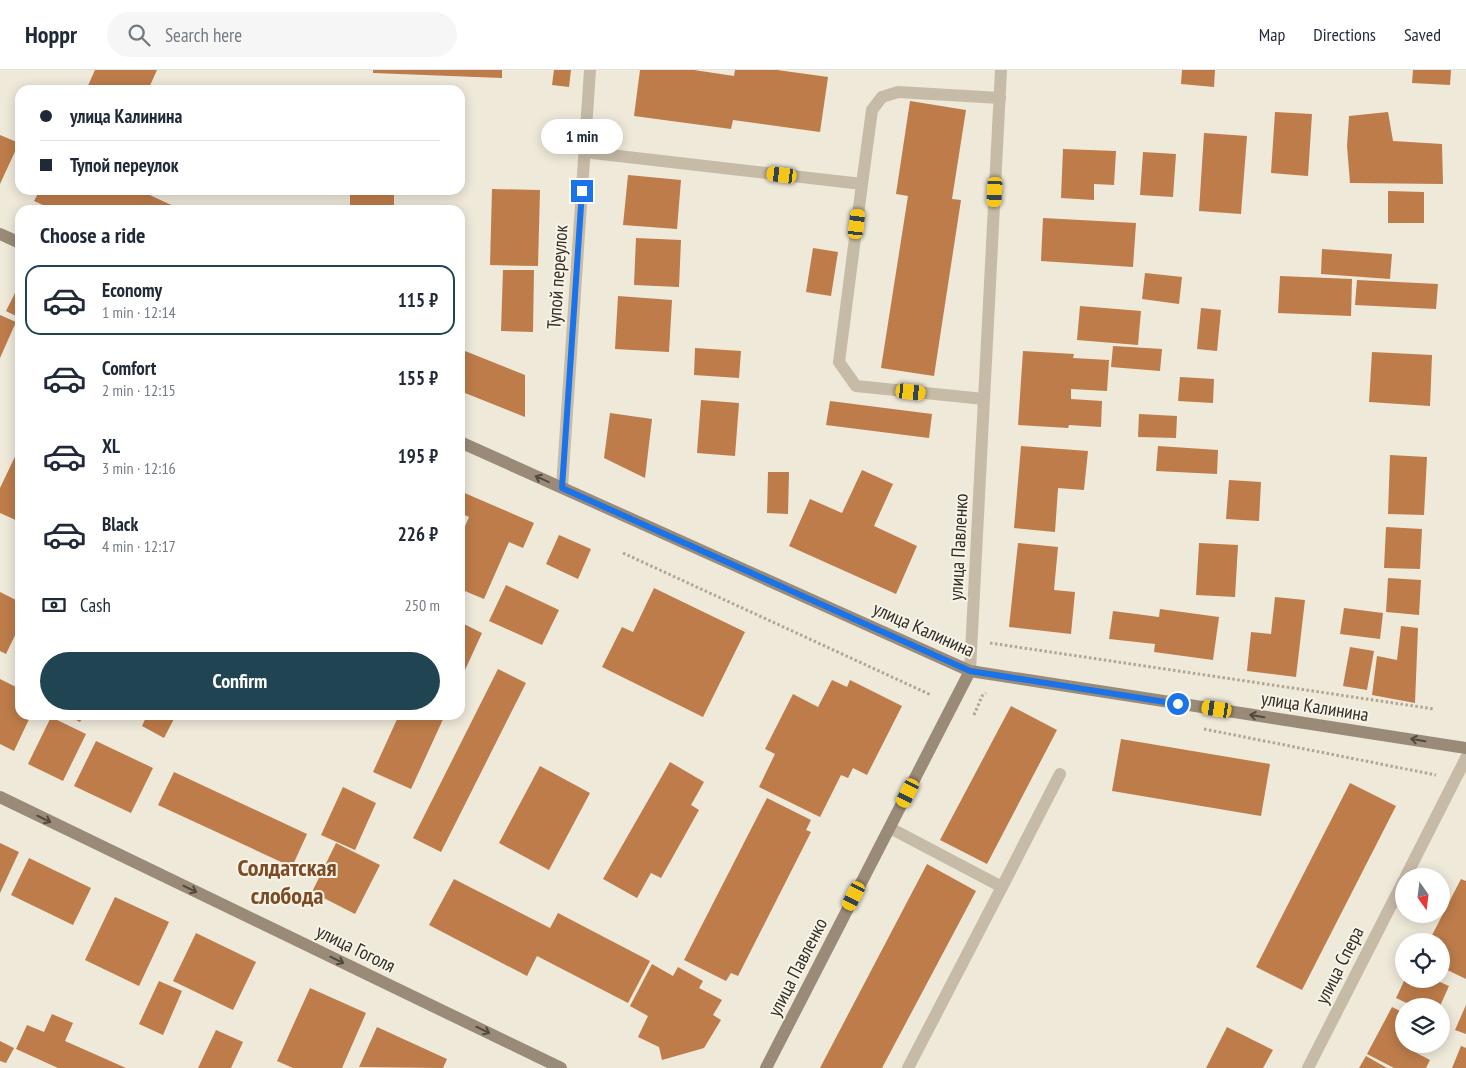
<!DOCTYPE html>
<html lang="en">
<head>
<meta charset="utf-8">
<style>
  body { margin:0; font-family:"PT Sans Narrow",sans-serif; background:#f6f6f7; color:#1f2937; height:100vh; display:flex; flex-direction:column; font-size:19px; white-space:nowrap }
  * { box-sizing:border-box; margin:0 }
  p { font-size:16px; color:#747a83 }
  .icon { flex:none; width:28px; height:28px; fill:none; stroke:currentColor; stroke-width:2; stroke-linecap:round; stroke-linejoin:round }
  .map { position:relative; flex:1; overflow:hidden }
  .details { position:absolute; left:15px; top:135px; width:450px; height:515px; display:flex; flex-direction:column; background:#fff; border-radius:15px; box-shadow:0 2px 12px #0003 }
  .details>* { flex:none }
  .guide { position:absolute; left:15px; top:15px; width:450px; height:110px; border-radius:15px; box-shadow:0 2px 12px #0003; display:grid; align-content:center; height:110px; padding:0 25px; background:#fff }
  .needle { width:32px; rotate:166deg }
  .buttons { position:absolute; left:1395px; top:798px; display:grid; gap:10px }
  .buttons a { display:grid; place-items:center; width:55px; height:55px; border-radius:50%; background:#fff; box-shadow:0 2px 12px #0003; font-size:25px }
  .end { position:absolute; width:22px; height:22px; margin:-11px; border:6px solid #1a73e8; background:#fff; box-shadow:0 0 0 2px #fff }
  .from { border-radius:50% }
  .bubble { position:absolute; height:35px; border-radius:18px; background:#fff; box-shadow:0 2px 12px #0003; font-size:16px; font-weight:600; line-height:35px; text-align:center }
  .car { position:absolute; width:15px; height:30px; margin:-15px -8px; border-radius:6px; box-shadow:0 0 4px 1px #0007; background:linear-gradient(#f5c518 24%,#345 0 40%,#f5c518 0 76%,#345 0 86%,#f5c518 0) }
  .guide b { display:flex; align-items:center; gap:18px; height:48px; font-size:19px }
  .guide b+b { border-top:1px solid #e0e1e3 }
  .guide i { width:12px; height:12px; background:#1f2937 }
  ul { padding:0; list-style:none }
  li { display:flex; align-items:center; gap:15px; height:70px; margin:0 10px 8px; padding:0 15px; border:2px solid transparent; border-radius:15px }
  li div { flex:1 }
  li b { display:block; font-size:19px }
  li em { font-style:normal; font-weight:600 }
  li.current { border-color:#204452 }
  li>.icon { width:45px; height:45px; stroke-width:1.5 }
  h2 { padding:0 25px; font-size:22px; line-height:60px }
  .pay { display:flex; align-items:center; gap:12px; height:55px; padding:0 25px; font-size:19px }
  .pay p { margin-inline-start:auto }
  .primary-button { display:flex; gap:10px; margin-top:auto; padding:10px 25px }
  .primary-button a { flex:1; height:58px; border-radius:30px; background:#204452; color:#fff; font-size:20px; font-weight:600; line-height:58px; text-align:center }
  header { display:flex; align-items:center; gap:30px; box-sizing:border-box; height:70px; padding:0 25px; background:#fff; border-bottom:1px solid #e0e1e3 }
  header strong { font-size:24px }
  nav { display:flex; gap:28px; margin-inline-start:auto; font-size:18px }
  .search { width:350px; height:45px; background:#f6f6f7; display:flex; align-items:center; gap:12px; box-sizing:border-box; padding:0 18px; border-radius:28px; color:#747a83; font-size:19px }
  .map>svg:first-child { display:block }
  .building { fill:#bd7c4a }
  .lines { fill:none; stroke-linecap:round; stroke-linejoin:round }
  .path { stroke:#b2a691; stroke-width:3; stroke-dasharray:2.5 2.5; stroke-linecap:butt }
  .service { stroke:#c6bba7; stroke-width:12 }
  .minor { stroke:#c6bba7; stroke-width:12 }
  .secondary { stroke:#9a8b78; stroke-width:12 }
  .oneway { stroke:#52493f }
  .route { stroke:#1a73e8; stroke-width:6 }
  .labels { text-anchor:middle; stroke-width:4; stroke-linejoin:round; paint-order:stroke }
  .street-label { font-size:19px; fill:#332d27; stroke:#f7f3e6 }
  .district-label { font-size:24px; font-weight:bold; fill:#7c4b26; stroke:#f7f3e6 }
</style>
</head>
<body>
<header>
<strong>Hoppr</strong>
<div class="search"><svg class="icon" aria-label="search" viewBox="0 0 24 24"><circle cx="10" cy="10" r="6"/><path d="M15 15l6 6"/></svg>Search here</div>
<nav><a>Map</a><a>Directions</a><a>Saved</a></nav>
</header>
<div class="map">
<svg width="1466" height="998" viewBox="0 0 1466 998">
  <rect width="100%" height="100%" fill="#efe9da"/>
  <path class="building" d="M95,0h62l-9,20h-62z
    M373,0h129v8l-129,-5z
    M554,0h17l-2,17 -17,-2z
    M640,0h54l40,6 1,-6h42l51,7 -8,55 -87,-12 -2,9 -97,-13z
    M1182,0h33l-1,17 -33,-3z
    M1413,0h38l-1,15 -38,-2z
    M910,31l56,9 -14,89 9,1 -27,176 -53,-8 27,-172 -12,-2z
    M1275,42l37,2 -4,62 -37,-3z
    M1388,42l5,29 49,3 1,40 -93,-1 -3,-37 2,-30z
    M1204,63l43,3 -6,78 -42,-3z
    M0,65l19,8 -19,41z
    M1063,79l53,2 -2,34 -20,-1v16l-33,-2z
    M1143,82l33,2 -3,43 -33,-2z
    M628,105l53,5 -4,49 -54,-4z
    M492,119l48,1 -2,76 -48,-1z
    M40,120h99l43,20h-128l-20,-9z
    M350,120h44v20h-44z
    M1388,121l36,1v31h-36z
    M1043,148l93,5 -3,44 -92,-6z
    M636,168l45,2 -2,47 -45,-2z
    M813,178l25,4 -7,44 -25,-4z
    M1322,179l70,5 -2,25 -69,-5z
    M503,200h31l-1,62 -32,-1z
    M1145,203l37,4 -3,27 -37,-5z
    M1280,206l72,3 -1,37 -73,-3z
    M1357,210l81,4 -2,25 -81,-4z
    M20,213v35l-14,-7z
    M618,226l54,4 -3,52 -54,-3z
    M1080,236l61,5 -3,34 -61,-5z
    M1201,238l20,2 -4,41 -20,-2z
    M0,245l16,7 -16,36z
    M1113,276l49,3 -2,22 -49,-4z
    M695,278l46,3 -2,27 -45,-3z
    M460,279l65,26v42l-65,-26z
    M1023,281l51,3 -1,4 36,2 -2,31 -36,-2v10l31,2 -1,26 -32,-2 -1,3 -50,-3z
    M1372,282l60,3 -2,51 -61,-4z
    M1180,307l34,2 -1,24 -35,-2z
    M701,330l38,3 -4,53 -38,-3z
    M830,331l102,13 -3,24 -103,-13z
    M610,343l42,6 -7,59 -41,-20z
    M1139,344l38,2 -1,22 -38,-1z
    M20,376v76l-20,-9v-25z
    M1021,376l67,5 -4,39 -26,-2 -3,44 -41,-4z
    M1158,376l60,4 -1,24 -61,-3z
    M1390,385l37,2 -3,58 -36,-1z
    M862,400l31,14 -19,42 43,20 -21,48 -107,-48 21,-47 32,14z
    M768,402h21l-1,42 -21,-1z
    M1229,410l32,2 -2,39 -33,-2z
    M460,421l74,32 -11,25 -14,-6 -25,57 -24,-10v-51l9,-21 -9,-4z
    M1386,457l36,2 -2,40 -36,-1z
    M559,465l32,14 -13,30 -32,-15z
    M1018,473l40,4 -4,43 21,2 -4,42 -62,-7z
    M1199,473l39,2 -3,52 -39,-2z
    M1388,508l33,2 -2,35 -33,-3z
    M506,515l53,25 -17,35 -53,-24z
    M654,518l91,44 -42,85 -101,-50 20,-40 11,5z
    M0,522l20,10v23l-14,29 -6,-3z
    M1275,527l30,3 -9,77 -49,-6 4,-39 20,2z
    M1344,538l39,5 -3,26 -40,-5z
    M1160,539l59,8 -6,43 -59,-8 1,-8 -46,-5 4,-28 46,6z
    M460,552l22,11 -22,48z
    M1401,556l17,2 -3,75 -43,-8 5,-39 20,4z
    M1350,577l24,4 -7,39 -24,-4z
    M498,599l28,14 -85,169 -28,-14z
    M0,609l20,10v26h11l-17,36 -14,-7z
    M832,610l15,7 3,-7 52,26 -35,69 -14,-7 -5,10 -7,-3 -21,42 -61,-30 16,-33 -10,-5 28,-55 25,13z
    M1011,636l46,24 -70,134 -47,-24z
    M66,645h18l-4,7z
    M147,645h29l-12,23 -22,-12z
    M399,645h46l-34,74 -38,-17z
    M51,647l35,17 -23,47 -35,-17z
    M1121,669l149,25 -9,52 -149,-25z
    M96,671l57,27 -22,45 -57,-27z
    M670,692l34,20 -13,23 8,5 -38,68 -10,-5 -14,25 -34,-19z
    M540,696l50,27 -41,77 -50,-27z
    M174,702l133,62 -15,33 -134,-62z
    M1350,713l46,23 -94,184 -46,-23z
    M343,717l33,16 -21,47 -34,-15z
    M767,728l44,22 -5,10 5,2 -73,144 -7,-3 -5,8 -42,-21z
    M0,773l19,9 -19,41z
    M336,773l44,22 -25,49 -43,-22z
    M29,788l62,30 -18,37 -62,-30z
    M927,794l49,27 -94,177h-62z
    M454,809l96,49 8,-15 92,48 -22,42 -91,-47 -10,20 -98,-51z
    M1461,809l5,2v98l-25,-12v-26h-12z
    M115,827l54,25 -30,64 -54,-26z
    M196,863l60,29 -23,48 -60,-29z
    M652,894l21,12 5,-9 25,14 -4,7 23,12 -9,15 8,5 -17,28 -42,12 -3,-13 -21,-10 10,-21 -18,-10z
    M1405,909h28l16,7 -9,20h-27l-17,-8z
    M159,911l23,10 -19,44 -24,-11z
    M310,918l56,25 -24,55h-49l-16,-7z
    M1466,935v29l-11,-4z
    M1392,937l12,6v31h8l-3,5 21,11 -4,8h-32l-27,-14z
    M52,944l21,9 -8,18 61,27h-68l-42,-19 11,-24 17,7z
    M377,957l70,32 -4,9 -84,-1z
    M1227,957l46,23 -10,18h-57z
    M216,960l27,12 -12,26h-33z
    M0,971l14,7 -8,15 -6,-2z
    M1461,976l5,2v20h-14z
    M1366,986l21,12h-28z"/>
  <g class="lines">
    <path class="path" d="M623,483l308,142
      M990,573l444,66
      M974,645l8,-19 4,-3
      M1204,659l232,46"/>
    <path class="service" d="M584,82l278,32 -23,178 17,24 128,13
      M862,114l10,-74 10,-13 16,-5 102,6
      M890,758l112,59 -94,181
      M1002,817l58,-113"/>
    <path class="minor" d="M562,417l28,-417
      M970,601l31,-601
      M1406,806l60,-118
      M1308,998l96,-188"/>
    <path class="secondary" d="M0,164l20,9
      M460,372l510,229 496,77
      M0,727l561,271
      M766,998l204,-397"/>
  </g>
  <defs><path id="oneway-shaft" d="M-6 0H5M1.5-3L5.5 0L1.5 3" fill="none" stroke-width="1.6" stroke-linecap="round" stroke-linejoin="round" transform="scale(1.25)"/></defs>
  <g class="oneway">
    <use href="#oneway-shaft" transform="translate(542 409) rotate(-156)"/>
    <use href="#oneway-shaft" transform="translate(1257 646) rotate(-171)"/>
    <use href="#oneway-shaft" transform="translate(1418 670) rotate(-171)"/>
    <use href="#oneway-shaft" transform="translate(44 749) rotate(26)"/>
    <use href="#oneway-shaft" transform="translate(190 819) rotate(26)"/>
    <use href="#oneway-shaft" transform="translate(337 890) rotate(26)"/>
    <use href="#oneway-shaft" transform="translate(483 960) rotate(26)"/>
  </g>
  <g class="lines">
    <path class="route" d="M582,121l-20,297 408,183 208,33"/>
  </g>
  <g class="labels">
    <g class="street-label">
      <text transform="translate(557 207) rotate(-86)" y="7">Тупой переулок</text>
      <text transform="translate(958 477) rotate(-87)" y="7">улица Павленко</text>
      <text transform="translate(924 559) rotate(24)" y="7">улица Калинина</text>
      <text transform="translate(1315 636) rotate(9)" y="7">улица Калинина</text>
      <text transform="translate(356 878) rotate(26)" y="7">улица Гоголя</text>
      <text transform="translate(1339 895) rotate(-63)" y="7">улица Спера</text>
      <text transform="translate(797 897) rotate(-63)" y="7">улица Павленко</text>
    </g>
    <g class="district-label">
      <text x="287" y="806">Солдатская<tspan x="287" dy="28">слобода</tspan></text>
    </g>
  </g>
</svg>
<div class="buttons">
<a><svg class="needle" viewBox="-14 -14 28 28"><path d="M0-13l5 13h-10z" fill="#e53935"/><path d="M0 13l5-13h-10z" fill="#747a83"/></svg></a>
<a><svg class="icon" aria-label="locate" viewBox="0 0 24 24"><circle cx="12" cy="12" r="6"/><path d="M12 2v4M12 18v4M2 12h4M18 12h4"/></svg></a>
<a><svg class="icon" aria-label="layers" viewBox="0 0 24 24"><path d="M12 4l9 5-9 5-9-5zM3 14l9 5 9-5"/></svg></a>
</div>
<i class="end from" style="left:1178px;top:634px"></i>
<i class="end" style="left:582px;top:121px"></i>
<div class="bubble" style="left:541px;top:49px;width:82px">1 min</div>
<i class="car" style="left:782px;top:105px;rotate:277deg"></i>
<i class="car" style="left:995px;top:122px;rotate:183deg"></i>
<i class="car" style="left:857px;top:154px;rotate:7deg"></i>
<i class="car" style="left:911px;top:322px;rotate:96deg"></i>
<i class="car" style="left:1217px;top:639px;rotate:279deg"></i>
<i class="car" style="left:908px;top:723px;rotate:207deg"></i>
<i class="car" style="left:854px;top:826px;rotate:207deg"></i>
<div class="guide">
<b><i class="from"></i>улица Калинина</b>
<b><i></i>Тупой переулок</b>
</div>
<section class="details">
<h2>Choose a ride</h2>
<ul>
<li class="current"><svg class="icon" aria-label="car" viewBox="0 0 24 24"><path d="M5 17H2v-5l4-1 3-4h7l3 4 3 1v5h-3M9 17h6M6 11h13"/><circle cx="7" cy="17" r="2"/><circle cx="17" cy="17" r="2"/></svg><div><b>Economy</b><p>1 min · 12:14</p></div><em>115 ₽</em></li>
<li><svg class="icon" aria-label="car" viewBox="0 0 24 24"><path d="M5 17H2v-5l4-1 3-4h7l3 4 3 1v5h-3M9 17h6M6 11h13"/><circle cx="7" cy="17" r="2"/><circle cx="17" cy="17" r="2"/></svg><div><b>Comfort</b><p>2 min · 12:15</p></div><em>155 ₽</em></li>
<li><svg class="icon" aria-label="car" viewBox="0 0 24 24"><path d="M5 17H2v-5l4-1 3-4h7l3 4 3 1v5h-3M9 17h6M6 11h13"/><circle cx="7" cy="17" r="2"/><circle cx="17" cy="17" r="2"/></svg><div><b>XL</b><p>3 min · 12:16</p></div><em>195 ₽</em></li>
<li><svg class="icon" aria-label="car" viewBox="0 0 24 24"><path d="M5 17H2v-5l4-1 3-4h7l3 4 3 1v5h-3M9 17h6M6 11h13"/><circle cx="7" cy="17" r="2"/><circle cx="17" cy="17" r="2"/></svg><div><b>Black</b><p>4 min · 12:17</p></div><em>226 ₽</em></li>
</ul>
<div class="pay"><svg class="icon" aria-label="cash" viewBox="0 0 24 24"><path d="M3 7h18v10H3z"/><circle cx="12" cy="12" r="2"/></svg>Cash<p>250 m</p></div>
<div class="primary-button"><a>Confirm</a></div>
</section>
</div>
</body>
</html>
